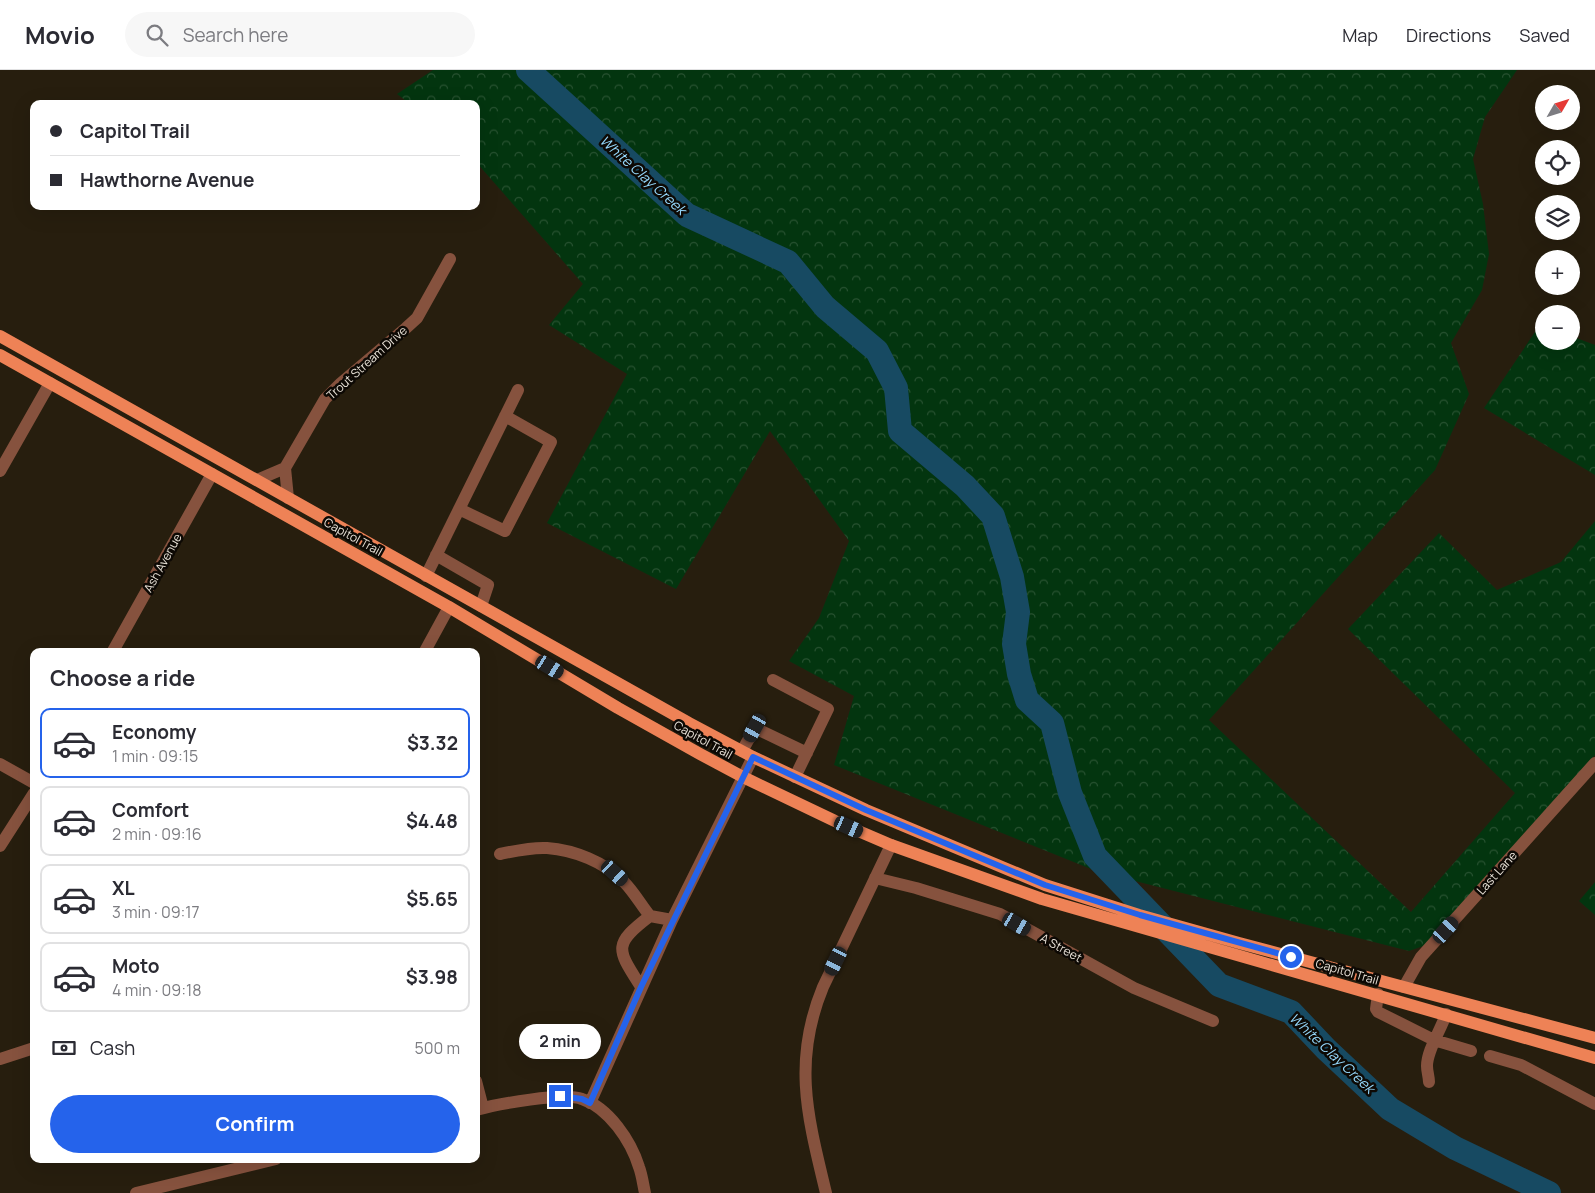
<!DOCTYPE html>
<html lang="en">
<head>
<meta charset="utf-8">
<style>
  body { margin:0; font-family:Manrope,sans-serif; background:#f7f7f7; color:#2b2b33; height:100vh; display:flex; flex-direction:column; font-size:19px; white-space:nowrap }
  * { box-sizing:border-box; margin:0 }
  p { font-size:16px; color:#7c7c81 }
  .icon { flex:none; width:28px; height:28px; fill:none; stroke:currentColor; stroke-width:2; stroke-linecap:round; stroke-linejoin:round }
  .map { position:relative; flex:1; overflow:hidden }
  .panel { position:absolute; left:30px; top:578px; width:450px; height:515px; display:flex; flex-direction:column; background:#fff; border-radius:10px; box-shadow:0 5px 20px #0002 }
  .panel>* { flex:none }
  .banner { position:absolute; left:30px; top:30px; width:450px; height:110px; border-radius:10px; box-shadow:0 5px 20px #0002; display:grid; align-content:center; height:110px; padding:0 20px; background:#fff }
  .needle { width:32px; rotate:51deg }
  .buttons { position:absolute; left:1535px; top:15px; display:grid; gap:10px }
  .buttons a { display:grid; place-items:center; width:45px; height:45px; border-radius:50%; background:#fff; box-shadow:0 5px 20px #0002; font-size:25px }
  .end { position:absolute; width:22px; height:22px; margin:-11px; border:6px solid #2563eb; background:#fff; box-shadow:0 0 0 2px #fff }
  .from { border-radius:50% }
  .bubble { position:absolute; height:35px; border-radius:18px; background:#fff; box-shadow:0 5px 20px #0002; font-size:16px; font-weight:700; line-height:35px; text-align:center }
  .car { position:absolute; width:15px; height:30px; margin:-15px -8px; border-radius:6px; box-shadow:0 0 4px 1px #0007; background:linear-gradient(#222 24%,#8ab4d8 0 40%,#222 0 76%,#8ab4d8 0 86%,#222 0) }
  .banner b { display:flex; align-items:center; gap:18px; height:48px; font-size:19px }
  .banner b+b { border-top:1px solid #e1e1e2 }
  .banner i { width:12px; height:12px; background:#2b2b33 }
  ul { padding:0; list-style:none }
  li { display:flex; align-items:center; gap:15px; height:70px; margin:0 10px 8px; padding:0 10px; border:2px solid #e1e1e2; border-radius:10px }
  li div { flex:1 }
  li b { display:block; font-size:19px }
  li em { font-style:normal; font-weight:700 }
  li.selected { border-color:#2563eb }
  li>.icon { width:45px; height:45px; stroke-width:1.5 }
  h2 { padding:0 20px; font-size:22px; line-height:60px }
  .pay { display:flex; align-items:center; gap:12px; height:55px; padding:0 20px; font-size:19px }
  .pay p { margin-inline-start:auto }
  .primary-button { display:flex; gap:10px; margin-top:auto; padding:10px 20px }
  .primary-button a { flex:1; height:58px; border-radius:30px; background:#2563eb; color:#fff; font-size:20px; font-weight:700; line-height:58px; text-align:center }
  header { display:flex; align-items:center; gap:30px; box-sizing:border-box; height:70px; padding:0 25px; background:#fff; border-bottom:1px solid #e1e1e2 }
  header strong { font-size:24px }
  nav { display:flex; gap:28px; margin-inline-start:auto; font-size:18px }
  .search { width:350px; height:45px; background:#f7f7f7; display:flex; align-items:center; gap:12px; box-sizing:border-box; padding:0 18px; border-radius:28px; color:#7c7c81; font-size:19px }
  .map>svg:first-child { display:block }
  .forest { fill:url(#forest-crowns) }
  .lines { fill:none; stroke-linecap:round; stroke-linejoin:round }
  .river { stroke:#174a62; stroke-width:24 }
  .minor { stroke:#86523e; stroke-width:12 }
  .major { stroke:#ee8256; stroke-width:12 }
  .route { stroke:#2563eb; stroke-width:6 }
  .labels { text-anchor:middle; stroke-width:5; stroke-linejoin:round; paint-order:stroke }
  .street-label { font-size:12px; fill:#eae3d9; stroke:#0d0904 }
  .water-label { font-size:14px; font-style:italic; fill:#95d8fc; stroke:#0d0904 }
</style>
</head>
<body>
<header>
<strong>Movio</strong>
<div class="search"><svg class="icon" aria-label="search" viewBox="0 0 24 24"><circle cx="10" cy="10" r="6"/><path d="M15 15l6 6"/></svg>Search here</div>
<nav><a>Map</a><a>Directions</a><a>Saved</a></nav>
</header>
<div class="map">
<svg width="1595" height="1123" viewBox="0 0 1595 1123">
  <defs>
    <pattern id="forest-crowns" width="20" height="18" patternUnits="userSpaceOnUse" patternTransform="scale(1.25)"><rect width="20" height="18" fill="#03350f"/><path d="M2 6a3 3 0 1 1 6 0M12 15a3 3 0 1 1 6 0" fill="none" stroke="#285231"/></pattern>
  </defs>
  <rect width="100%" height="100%" fill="#271e0e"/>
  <path class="forest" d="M433,0h1084l-32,47 -12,42 10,45 6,50 -7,36 -31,53 18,51 -34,76 -226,250 202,192 104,-119 -167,-164 91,-96 58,57 64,-28 34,-41v234l-166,189 -20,7 -313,-80 -262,-106 20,-69 -65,-35 30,-43 30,-77 -79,-110 -94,158 -129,-66 80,-149 -78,-49 34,-41 -107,-122v-58h-66l-13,-10z
    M1539,256l5,2v13h27v-5l24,9v130l-111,-67z
    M1595,812v33l-16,-14z"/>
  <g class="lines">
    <path class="river" d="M528,0l159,145 101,47 37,45 52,44 19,37 4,43 65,55 28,30 19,61 6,35 -4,32 5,30 8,26 25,23 18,70 25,63 124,129 72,27 35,37 64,60 65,39 94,45"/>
    <path class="minor" d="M285,398l40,-69 16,-16 65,-55 11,-10 33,-59
      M0,401l50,-88
      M257,410l28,-12 3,30
      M459,439l46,22 46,-89 -46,-26
      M436,485l52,30 -7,21
      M426,506l92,-186
      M113,581l99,-177
      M425,581l24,-44
      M773,610l55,29 -33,68
      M742,681l13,-23 52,25
      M0,694l34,19
      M0,776l34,-53
      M500,784c15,-3 31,-7 47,-6 27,2 58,14 77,34 10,10 17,23 26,34l22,4
      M875,808l41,10 84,26 134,74 79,33
      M641,917c-24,-38 -29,-42 9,-71
      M1404,917l17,-30 174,-194
      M1378,924l-2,15 2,3 56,28 37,11
      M1490,986l31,9 74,39
      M0,989l34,-11
      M476,1011l7,27
      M1429,1012c0,-5 -2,-10 -2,-16 0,-16 14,-36 19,-52
      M590,1033l82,-183 81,-163
      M476,1040c22,-6 87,-18 106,-11 27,9 49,42 57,68 3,8 4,17 6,26
      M136,1123l140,-34
      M826,1123c-18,-75 -34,-131 -3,-206l68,-142"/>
    <path class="major" d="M0,266l689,387 64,34 113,53 179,75 94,30 100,28 356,95
      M0,285l449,252 169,101 82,46 43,23 92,44 56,24 151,54 553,159"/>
  </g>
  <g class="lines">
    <path class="route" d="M560,1026l22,3 8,4 51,-116 112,-230 113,53 179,75 95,30 151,42"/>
  </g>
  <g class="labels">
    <g class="street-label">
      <text transform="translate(367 293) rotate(-42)" y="4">Trout Stream Drive</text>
      <text transform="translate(353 467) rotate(29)" y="4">Capitol Trail</text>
      <text transform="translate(163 493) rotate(-61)" y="4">Ash Avenue</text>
      <text transform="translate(703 670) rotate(29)" y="4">Capitol Trail</text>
      <text transform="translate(1497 803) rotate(-48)" y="4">Last Lane</text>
      <text transform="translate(1061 878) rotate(29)" y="4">A Street</text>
      <text transform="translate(1347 902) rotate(16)" y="4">Capitol Trail</text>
    </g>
    <g class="water-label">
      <text transform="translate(643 105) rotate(42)" y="5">White Clay Creek</text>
      <text transform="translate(1332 983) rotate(43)" y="5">White Clay Creek</text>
    </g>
  </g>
</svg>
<div class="buttons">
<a><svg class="needle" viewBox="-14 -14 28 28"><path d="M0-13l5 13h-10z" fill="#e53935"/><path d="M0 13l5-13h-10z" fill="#7c7c81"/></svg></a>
<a><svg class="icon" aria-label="locate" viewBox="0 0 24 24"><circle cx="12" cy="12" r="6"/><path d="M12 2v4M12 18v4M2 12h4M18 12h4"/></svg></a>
<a><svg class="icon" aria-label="layers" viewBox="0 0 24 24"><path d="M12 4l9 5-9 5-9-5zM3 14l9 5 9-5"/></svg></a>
<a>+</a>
<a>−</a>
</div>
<i class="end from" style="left:1291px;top:887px"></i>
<i class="end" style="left:560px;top:1026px"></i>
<div class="bubble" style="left:519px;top:954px;width:82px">2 min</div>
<i class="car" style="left:550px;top:597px;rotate:121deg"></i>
<i class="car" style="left:755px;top:658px;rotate:209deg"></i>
<i class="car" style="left:849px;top:757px;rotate:114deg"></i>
<i class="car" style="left:615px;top:803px;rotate:132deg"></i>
<i class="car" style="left:1017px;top:854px;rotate:120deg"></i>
<i class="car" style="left:1446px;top:860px;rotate:42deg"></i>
<i class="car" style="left:836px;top:891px;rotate:206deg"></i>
<div class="banner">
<b><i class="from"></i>Capitol Trail</b>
<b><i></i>Hawthorne Avenue</b>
</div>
<section class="panel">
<h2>Choose a ride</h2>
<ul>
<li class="selected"><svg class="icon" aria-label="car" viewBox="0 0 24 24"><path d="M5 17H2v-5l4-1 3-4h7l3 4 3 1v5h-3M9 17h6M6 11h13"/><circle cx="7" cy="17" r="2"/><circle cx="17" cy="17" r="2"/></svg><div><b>Economy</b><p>1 min · 09:15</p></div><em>$3.32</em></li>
<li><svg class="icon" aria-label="car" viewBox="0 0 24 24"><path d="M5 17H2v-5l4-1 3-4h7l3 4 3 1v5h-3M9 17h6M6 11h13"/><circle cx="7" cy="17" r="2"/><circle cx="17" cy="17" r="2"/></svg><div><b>Comfort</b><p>2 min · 09:16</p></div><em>$4.48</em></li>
<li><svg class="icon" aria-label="car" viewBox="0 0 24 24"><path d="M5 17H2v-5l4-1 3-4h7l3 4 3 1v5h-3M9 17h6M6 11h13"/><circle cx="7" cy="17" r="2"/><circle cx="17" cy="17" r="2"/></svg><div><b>XL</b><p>3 min · 09:17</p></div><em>$5.65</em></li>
<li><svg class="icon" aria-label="car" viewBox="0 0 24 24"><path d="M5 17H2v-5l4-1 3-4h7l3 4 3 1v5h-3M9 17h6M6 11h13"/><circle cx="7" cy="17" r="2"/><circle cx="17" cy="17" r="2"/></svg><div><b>Moto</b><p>4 min · 09:18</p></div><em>$3.98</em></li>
</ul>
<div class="pay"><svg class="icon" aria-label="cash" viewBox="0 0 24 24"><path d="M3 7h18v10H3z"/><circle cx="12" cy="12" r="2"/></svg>Cash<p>500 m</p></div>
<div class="primary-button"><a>Confirm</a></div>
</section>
</div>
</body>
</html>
